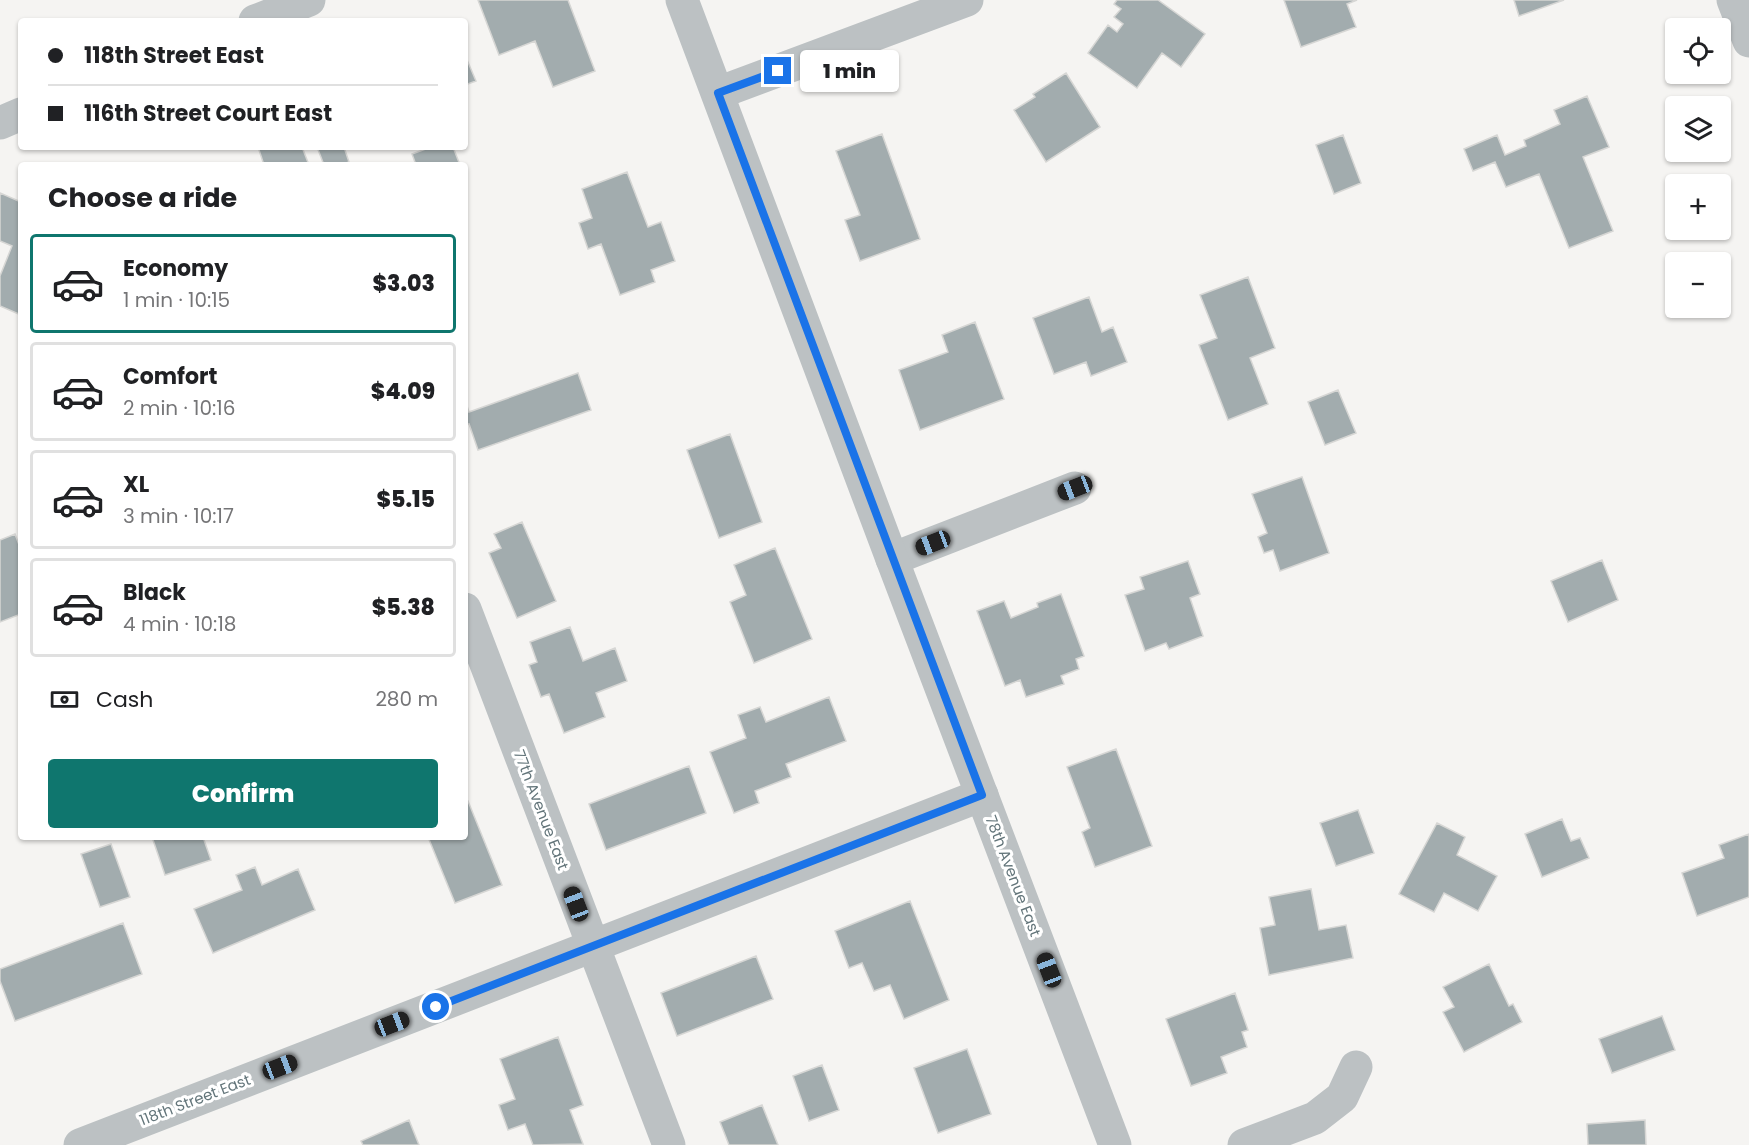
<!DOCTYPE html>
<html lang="en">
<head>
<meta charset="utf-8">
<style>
  body { margin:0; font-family:Poppins,sans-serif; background:#f2f2f2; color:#202124; height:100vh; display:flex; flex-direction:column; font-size:22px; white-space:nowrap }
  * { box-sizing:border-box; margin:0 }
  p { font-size:20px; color:#757577 }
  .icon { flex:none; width:33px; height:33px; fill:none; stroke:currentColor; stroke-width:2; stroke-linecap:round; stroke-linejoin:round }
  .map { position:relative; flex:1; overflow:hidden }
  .details { position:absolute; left:18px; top:162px; width:450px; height:678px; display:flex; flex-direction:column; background:#fff; border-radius:6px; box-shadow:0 2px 4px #0004 }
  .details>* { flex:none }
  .banner { position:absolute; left:18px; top:18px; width:450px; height:132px; border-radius:6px; box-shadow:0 2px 4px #0004; display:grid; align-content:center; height:132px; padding:0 30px; background:#fff }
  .controls { position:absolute; left:1665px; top:18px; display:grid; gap:12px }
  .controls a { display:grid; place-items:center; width:66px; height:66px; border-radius:6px; background:#fff; box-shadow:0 2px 4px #0004; font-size:30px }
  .end { position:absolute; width:27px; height:27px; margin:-14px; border:8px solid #1a73e8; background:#fff; box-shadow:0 0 0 3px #fff }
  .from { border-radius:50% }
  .bubble { position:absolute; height:42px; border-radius:6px; background:#fff; box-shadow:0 2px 4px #0004; font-size:20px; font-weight:800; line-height:42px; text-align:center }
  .car { position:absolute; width:18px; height:36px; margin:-18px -9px; border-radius:8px; box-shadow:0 0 4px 2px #0007; background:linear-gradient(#222 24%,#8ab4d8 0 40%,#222 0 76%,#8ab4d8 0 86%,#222 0) }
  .banner b { display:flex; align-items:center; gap:21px; height:57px; font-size:22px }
  .banner b+b { border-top:2px solid #e0e0e0 }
  .banner i { width:15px; height:15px; background:#202124 }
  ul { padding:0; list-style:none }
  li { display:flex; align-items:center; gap:18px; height:99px; margin:0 12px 9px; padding:0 18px; border:3px solid #e0e0e0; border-radius:6px }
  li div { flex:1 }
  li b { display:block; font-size:22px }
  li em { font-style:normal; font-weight:800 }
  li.active { border-color:#0f766e }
  li>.icon { width:54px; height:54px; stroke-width:1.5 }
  h2 { padding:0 30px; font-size:27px; line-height:72px }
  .pay { display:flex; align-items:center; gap:15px; height:66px; padding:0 30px; font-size:22px }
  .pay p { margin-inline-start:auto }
  .action { display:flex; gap:12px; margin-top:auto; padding:12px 30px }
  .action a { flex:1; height:69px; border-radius:6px; background:#0f766e; color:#fff; font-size:24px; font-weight:800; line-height:69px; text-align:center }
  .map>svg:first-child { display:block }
  .building { fill:#a2acae; stroke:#d6d6d4; stroke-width:1.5 }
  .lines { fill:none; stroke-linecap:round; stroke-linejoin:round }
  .minor { stroke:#bcc1c3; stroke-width:33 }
  .tertiary { stroke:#bcc1c3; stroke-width:33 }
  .route { stroke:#1a73e8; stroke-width:8 }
  .labels { text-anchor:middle; stroke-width:6; stroke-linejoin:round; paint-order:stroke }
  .street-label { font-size:15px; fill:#63757a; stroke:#fff }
</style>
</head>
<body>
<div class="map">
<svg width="1749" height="1145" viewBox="0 0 1749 1145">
  <rect width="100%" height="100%" fill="#f5f4f2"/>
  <path class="building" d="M478,0h90l27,71 -42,16 -18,-46 -36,14z
    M1117,0h41l47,34 -24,33 -19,-14 -25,35 -49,-35 20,-28 9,7 6,-8 -9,-7 7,-8 -7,-5z
    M1284,0h73l-10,4 9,23 -55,20z
    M1514,0h50l-45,16z
    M465,55l11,26 -11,4z
    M1066,73l34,54 -54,35 -32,-52 21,-13 -2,-3z
    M1587,96l22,51 -26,10 30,74 -44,17 -30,-74 -33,13 -11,-25 -22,9 -9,-22 33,-14 8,20 21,-9 -2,-6 36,-16 -6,-14z
    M882,134l38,105 -60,22 -15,-41 15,-5 -24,-64z
    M1343,135l18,48 -27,11 -18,-49z
    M258,147h44l7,18h-45z
    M317,147h27l5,15 -9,3h-16z
    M431,147h22l7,18h-44l-4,-11z
    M627,172l21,55 13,-5 14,39 -24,9 4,12 -35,13 -19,-51 -13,5 -9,-26 13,-5 -10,-29z
    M0,193l21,9v113l-21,-9v-30l12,-30 -12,-5z
    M1248,277l27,71 -25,10 18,46 -40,16 -29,-75 18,-7 -17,-43z
    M1089,297l13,35 11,-5 14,35 -36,14 -5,-14 -32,12 -21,-56z
    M975,322l29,77 -84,31 -21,-60 49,-18 -6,-17z
    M578,373l13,37 -113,40 -9,-26 -4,1v-25l4,12z
    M1338,390l18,43 -31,12 -17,-43z
    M730,434l32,88 -43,16 -32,-88z
    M1302,477l27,76 -49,18 -7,-21 -9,3 -6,-16 9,-4 -15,-39z
    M522,522l34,79 -39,17 -28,-65 12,-5 -7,-14z
    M15,534l6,16v64l-21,8v-82z
    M775,548l37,91 -58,24 -24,-61 16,-7 -12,-30z
    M1602,560l16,40 -50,22 -17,-41z
    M1188,561l12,33 -10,4 13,38 -34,13 -3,-6 -21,8 -20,-56 19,-6 -4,-12z
    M1061,594l23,62 -8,3 3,10 -18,7 3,8 -38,13 -6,-17 -15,6 -28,-75 27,-10 7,17 27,-11 -1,-4z
    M570,627l13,34 32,-13 12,33 -31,12 9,24 -41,16 -15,-39 -8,3 -12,-32 8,-3 -7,-20z
    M829,697l17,44 -60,23 5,13 -36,14 4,12 -25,10 -24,-61 36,-14 -8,-23 22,-8 6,15z
    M1116,749l36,97 -57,21 -13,-35 8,-4 -23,-61z
    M689,766l17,47 -100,37 -17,-46z
    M468,801l34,84 -47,18 -27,-66h37v-35z
    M1358,810l16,43 -38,13 -16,-43z
    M1562,819l9,22 9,-3 9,20 -47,19 -17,-43z
    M1437,823l28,14 -8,18 40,21 -19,35 -34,-18 -10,19 -35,-18z
    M1749,834v63l-52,19 -15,-43 42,-15 -5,-13z
    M152,837h51l8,23 -46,15z
    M111,844l19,53 -30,10 -19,-53z
    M255,867l7,18 36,-16 17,41 -102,43 -19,-44 48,-19 -6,-15z
    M1311,889l8,41 27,-5 7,33 -84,17 -9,-47 15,-3 -6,-28z
    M910,901l39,99 -45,19 -14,-34 -16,6 -12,-28 -13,5 -14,-37z
    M123,923l19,51 -127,47 -15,-40v-12z
    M756,956l17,43 -96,37 -16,-43z
    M1489,964l20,42 4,-2 9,18 -58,30 -21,-40 11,-5 -11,-20z
    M1235,993l13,37 -6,2 5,15 -26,10 6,16 -36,13 -25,-67z
    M1662,1016l13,34 -63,23 -13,-34z
    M558,1037l25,68 -13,5 13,34 -50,1 -8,-21 -17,6 -9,-25 16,-6 -15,-40z
    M967,1049l24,65 -53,19 -24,-65z
    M822,1065l17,45 -30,11 -16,-45z
    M762,1105l16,40h-49l-9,-23z
    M409,1120l10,25h-56l-2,-4z
    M1645,1120l1,25h-58l-1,-21z"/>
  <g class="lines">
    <path class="minor" d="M1733,0l16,41
      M255,21l54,-21
      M718,93l249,-93
      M0,123l21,-9
      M892,559l183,-71
      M465,609l204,536
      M80,1145l902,-350
      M1244,1145l71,-27 27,-21 14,-30"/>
    <path class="tertiary" d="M682,0l210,559 223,586"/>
  </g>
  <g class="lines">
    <path class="route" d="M436,1007l546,-212 -264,-702 60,-22"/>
  </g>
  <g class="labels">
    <g class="street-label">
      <text transform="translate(541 810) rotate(69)" y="5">77th Avenue East</text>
      <text transform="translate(1013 876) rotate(69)" y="5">78th Avenue East</text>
      <text transform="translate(195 1100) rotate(-21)" y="5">118th Street East</text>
    </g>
  </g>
</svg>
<div class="controls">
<a><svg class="icon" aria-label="locate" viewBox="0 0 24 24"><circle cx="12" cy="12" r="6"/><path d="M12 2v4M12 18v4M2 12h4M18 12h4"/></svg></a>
<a><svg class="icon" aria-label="layers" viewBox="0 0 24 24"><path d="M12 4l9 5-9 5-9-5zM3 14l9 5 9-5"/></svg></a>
<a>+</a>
<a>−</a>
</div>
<i class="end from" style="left:436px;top:1007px"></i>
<i class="end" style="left:778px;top:71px"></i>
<div class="bubble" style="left:800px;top:50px;width:99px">1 min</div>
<i class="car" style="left:1075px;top:488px;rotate:249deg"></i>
<i class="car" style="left:933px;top:543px;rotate:249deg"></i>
<i class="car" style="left:576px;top:904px;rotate:339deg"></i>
<i class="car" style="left:1049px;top:970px;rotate:339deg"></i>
<i class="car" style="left:392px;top:1024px;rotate:69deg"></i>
<i class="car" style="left:280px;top:1067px;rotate:69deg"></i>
<div class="banner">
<b><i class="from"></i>118th Street East</b>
<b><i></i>116th Street Court East</b>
</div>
<section class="details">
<h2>Choose a ride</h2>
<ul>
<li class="active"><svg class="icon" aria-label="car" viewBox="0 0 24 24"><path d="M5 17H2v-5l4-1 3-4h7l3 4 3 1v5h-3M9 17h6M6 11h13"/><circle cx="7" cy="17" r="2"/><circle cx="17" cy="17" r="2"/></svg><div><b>Economy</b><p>1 min · 10:15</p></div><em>$3.03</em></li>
<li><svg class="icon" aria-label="car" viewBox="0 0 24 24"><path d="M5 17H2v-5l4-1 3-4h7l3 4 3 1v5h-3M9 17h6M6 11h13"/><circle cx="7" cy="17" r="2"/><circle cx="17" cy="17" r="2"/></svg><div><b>Comfort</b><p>2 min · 10:16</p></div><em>$4.09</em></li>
<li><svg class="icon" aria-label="car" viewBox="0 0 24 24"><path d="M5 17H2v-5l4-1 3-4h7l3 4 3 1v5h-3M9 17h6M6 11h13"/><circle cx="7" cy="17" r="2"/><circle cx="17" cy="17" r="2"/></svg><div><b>XL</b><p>3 min · 10:17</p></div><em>$5.15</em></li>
<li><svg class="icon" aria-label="car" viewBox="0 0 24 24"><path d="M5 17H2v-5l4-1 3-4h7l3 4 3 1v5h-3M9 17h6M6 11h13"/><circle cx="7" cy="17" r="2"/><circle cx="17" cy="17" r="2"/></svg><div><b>Black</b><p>4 min · 10:18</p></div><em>$5.38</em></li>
</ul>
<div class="pay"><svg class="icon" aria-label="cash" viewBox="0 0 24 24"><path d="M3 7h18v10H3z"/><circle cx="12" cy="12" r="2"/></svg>Cash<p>280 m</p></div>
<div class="action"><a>Confirm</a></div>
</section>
</div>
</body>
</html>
